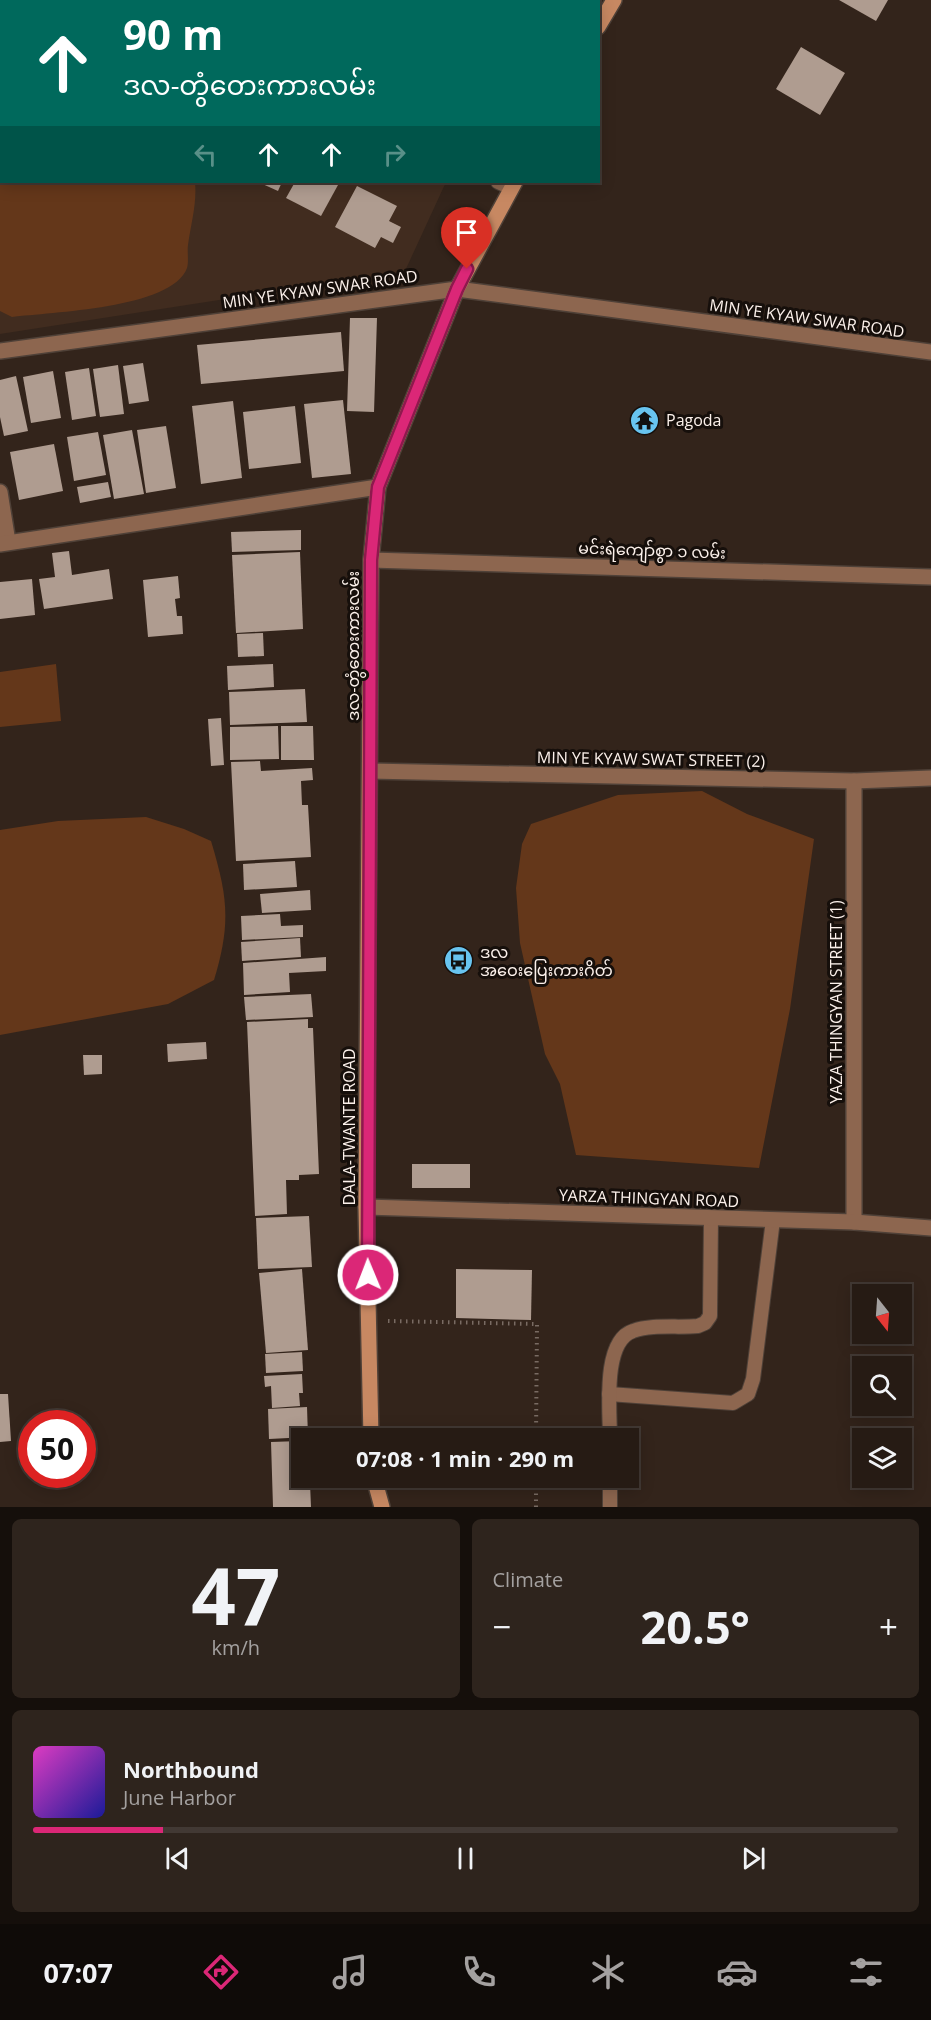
<!DOCTYPE html>
<html lang="en">
<head>
<meta charset="utf-8">
<style>
	body { margin:0; font-family:"Open Sans","Noto Sans Myanmar",sans-serif; background:#2e241d; color:#f1f3f6; height:100vh; display:flex; flex-direction:column; font-size:22px; white-space:nowrap }
	* { box-sizing:border-box; margin:0 }
	p { font-size:20px; color:#a4a1a0 }
	.icon { flex:none; width:33px; height:33px; fill:none; stroke:currentColor; stroke-width:2; stroke-linecap:round; stroke-linejoin:round }
	.map { position:relative; height:1507px; overflow:hidden }
	.sheet { display:flex; flex-direction:column; gap:12px; padding:12px; background:#150f0b; flex:1 }
	.sheet>* { flex:none }
	.hud { position:absolute; left:0px; top:0px; width:600px; height:183px; box-shadow:0 3px 15px #0003,0 0 0 2px #423934; background:#00695c; color:#fff; overflow:hidden }
	.needle { width:39px; rotate:163deg }
	.buttons { position:absolute; left:852px; top:1284px; display:grid; gap:12px }
	.buttons a { display:grid; place-items:center; width:60px; height:60px; border-radius:0px; background:#261b14; box-shadow:0 3px 15px #0003,0 0 0 2px #423934; font-size:30px }
	.speed { position:absolute; left:18px; top:1410px; display:flex; gap:12px; font-size:30px; font-weight:700; text-align:center }
	.speed>* { display:grid; place-content:center; width:78px; height:78px; border-radius:50%; background:#261b14; box-shadow:0 3px 15px #0003,0 0 0 2px #423934; line-height:1 }
	.speed .limit { border:9px solid #d22; background:#fff; color:#111 }
	.pin { position:absolute; display:grid; place-items:center; width:51px; height:51px; color:#fff; margin:-62px -26px; border-radius:50% 50% 50% 0; rotate:-45deg; box-shadow:0 0 6px #0007 }
	.pin .icon { rotate:45deg }
	.me { position:absolute; width:66px; margin:-33px; rotate:359deg; stroke-linejoin:round; filter:drop-shadow(0 0 4px #0008) }
	.turn { display:flex; align-items:center; gap:21px; height:126px; padding:0 24px; font-size:27px }
	.turn .icon { width:78px; height:78px; stroke-width:2.5 }
	.turn b { display:block; font-size:42px; line-height:51px }
	.lanes { display:flex; align-items:center; height:57px; padding:0 24px; background:#0003; justify-content:center; gap:30px; direction:ltr }
	.lanes .off { opacity:.35 }
	.big { font-size:45px; font-weight:700; line-height:1.1 }
	.sheet .tile { flex:1; display:flex; flex-direction:column; justify-content:center; gap:9px; min-width:0; padding:0 21px; border-radius:9px; background:#2e241d }
	.sheet .dial { align-items:center; gap:0 }
	.dial b { font-size:78px; line-height:1 }
	.song { display:flex; align-items:center; gap:18px }
	.cover { width:72px; height:72px; border-radius:9px; background:linear-gradient(135deg,hsl(310 70% 55%),hsl(240 70% 35%)) }
	.played { height:6px; border-radius:3px; background:linear-gradient(90deg,#db2777 15%,#423934 15%) }
	.keys { display:flex; justify-content:space-around; direction:ltr }
	.heat { display:flex; justify-content:space-between; align-items:center; font-size:33px; direction:ltr }
	.sheet .tiles { flex:1; display:grid; gap:12px; grid-template-columns:1fr 1fr }
	.tile:last-child { grid-column:span 2 }
	.trip { position:absolute; left:291px; top:1428px; width:348px; height:60px; border-radius:0px; background:#261b14; box-shadow:0 3px 15px #0003,0 0 0 2px #423934; font-weight:700; line-height:60px; text-align:center }
	.tab-bar { display:flex; height:96px; justify-content:space-around; align-items:center; background:#0f0b08; color:#a4a1a0 }
	.tab-bar .icon { width:42px; height:42px }
	.tab-bar .current { color:#db2777 }
	.tab-bar b { font-size:27px; color:#f1f3f6 }
	.map>svg:first-child { display:block }
	.built { fill:#412c1f }
	.water { fill:#64371a }
	.building { fill:#af9c90 }
	.lines { fill:none; stroke-linecap:round; stroke-linejoin:round }
	.service-casing { stroke:#4f4138; stroke-width:16 }
	.minor-casing { stroke:#4f4138; stroke-width:18 }
	.tertiary-casing { stroke:#4f4138; stroke-width:18 }
	.secondary-casing { stroke:#4f4138; stroke-width:18 }
	.path { stroke:#796b63; stroke-width:4; stroke-dasharray:1.5 4.5; stroke-linecap:butt }
	.service { stroke:#8d664f; stroke-width:14 }
	.minor { stroke:#8d664f; stroke-width:15 }
	.tertiary { stroke:#8d664f; stroke-width:15 }
	.secondary { stroke:#c78862; stroke-width:15 }
	.route-casing { stroke:#8e194d; stroke-width:15 }
	.route { stroke:#db2777; stroke-width:10 }
	.labels { text-anchor:middle; dominant-baseline:central; stroke-width:6; stroke-linejoin:round; paint-order:stroke }
	.street-label { font-size:16px; fill:#fcf1eb; stroke:#160f0b }
	.poi-label { font-size:16px; fill:#fcf1eb; stroke:#160f0b; text-anchor:start }
</style>
</head>
<body>
<div class="map">
<svg width="931" height="1507" viewBox="0 0 931 1507">
	<rect width="100%" height="100%" fill="#33241b"/>
	<!-- built -->
	<polygon class="built" points="0,0 528,0 2,2 2,182 446,182 405,271 0,334"/>
	<!-- water -->
	<g class="water">
		<path d="M0,50L2,182H195C197,204 191,223 188,245C187,252 189,261 187,268C172,309 50,312 12,317L0,311Z"/>
		<polygon points="56,664 61,721 0,727 0,672"/>
		<polygon points="702,791 747,814 814,839 790,1009 759,1168 576,1155 560,1084 545,1054 520,943 516,888 522,844 531,824 618,795"/>
		<path d="M146,817L184,829L211,841C228,897 231,924 214,980L168,1004L0,1035V830L58,821Z"/>
	</g>
	<!-- building -->
	<g class="building">
		<polygon points="839,0 888,0 876,21"/>
		<polygon points="801,47 845,73 820,115 776,89"/>
		<polygon points="258,182 282,182 278,191"/>
		<polygon points="295,182 332,182 338,185 321,216 286,198"/>
		<polygon points="357,186 397,206 389,221 401,227 393,243 381,237 375,248 335,227"/>
		<polygon points="350,318 377,318 374,412 347,411"/>
		<polygon points="341,332 344,371 201,384 197,345"/>
		<polygon points="143,363 149,401 129,404 123,366"/>
		<polygon points="118,365 124,414 100,417 93,369"/>
		<polygon points="89,368 96,416 72,420 65,372"/>
		<polygon points="53,371 61,418 31,423 23,377"/>
		<polygon points="16,376 28,431 4,436 0,417 0,380"/>
		<polygon points="343,400 351,474 312,478 304,404"/>
		<polygon points="233,401 242,478 201,484 192,406"/>
		<polygon points="295,406 301,463 249,469 243,412"/>
		<polygon points="166,426 176,488 146,493 137,430"/>
		<polygon points="132,430 144,494 114,499 103,435"/>
		<polygon points="98,432 106,475 74,481 67,437"/>
		<polygon points="54,444 63,491 19,500 10,452"/>
		<polygon points="108,482 111,497 80,503 77,487"/>
		<polygon points="301,530 301,550 232,552 231,532"/>
		<polygon points="69,551 72,575 109,569 113,599 44,609 39,579 55,577 52,553"/>
		<polygon points="300,552 303,629 236,633 232,555"/>
		<polygon points="178,576 180,598 175,599 177,616 182,616 183,634 148,637 143,580"/>
		<polygon points="32,579 35,615 0,619 0,582"/>
		<polygon points="263,633 264,656 238,657 237,634"/>
		<polygon points="273,664 274,687 228,690 227,666"/>
		<polygon points="305,689 307,722 230,725 229,692"/>
		<polygon points="221,718 224,765 211,766 208,719"/>
		<polygon points="278,726 279,759 230,760 230,727"/>
		<polygon points="281,726 313,726 314,760 281,760"/>
		<polygon points="260,761 261,771 312,768 313,780 301,781 302,805 308,805 311,857 236,861 231,762"/>
		<polygon points="295,861 297,887 244,890 243,864"/>
		<polygon points="310,890 311,910 262,913 260,894"/>
		<polygon points="280,914 281,926 303,925 303,937 242,940 241,916"/>
		<polygon points="300,938 301,957 242,961 241,942"/>
		<polygon points="326,957 326,971 289,973 290,992 244,995 243,963"/>
		<polygon points="311,994 313,1017 246,1020 244,997"/>
		<polygon points="308,1019 308,1028 313,1028 319,1174 299,1175 299,1180 286,1180 287,1214 255,1216 247,1022"/>
		<polygon points="206,1042 207,1059 168,1062 167,1044"/>
		<polygon points="83,1055 102,1055 102,1074 84,1075"/>
		<rect x="412" y="1164" width="58" height="24"/>
		<polygon points="309,1216 312,1267 258,1269 256,1218"/>
		<polygon points="302,1269 308,1350 266,1353 259,1273"/>
		<polygon points="456,1269 532,1270 531,1320 456,1318"/>
		<polygon points="302,1352 303,1371 266,1373 265,1354"/>
		<polygon points="302,1374 303,1393 299,1393 300,1406 272,1408 271,1386 265,1387 264,1376"/>
		<polygon points="0,1394 8,1394 11,1441 0,1442"/>
		<polygon points="307,1407 308,1437 269,1439 268,1409"/>
		<polygon points="300,1441 302,1483 310,1483 311,1507 273,1507 271,1442"/>
	</g>
	<g class="lines">
		<defs>
			<g id="service">
				<polyline points="257,0 257,2"/>
				<polyline points="498,182 511,188"/>
				<polyline points="609,1394 733,1403 748,1394 753,1379 773,1220"/>
				<path d="M610,1438C610,1411 602,1341 633,1331C653,1324 677,1328 698,1326L705,1323L710,1316L711,1218"/>
				<polyline points="610,1478 610,1507"/>
			</g>
			<g id="minor">
				<polyline points="0,351 457,289 931,352"/>
				<polyline points="0,492 8,542"/>
				<polyline points="0,544 378,487"/>
				<polyline points="371,560 931,577"/>
				<polyline points="370,771 854,781 931,778"/>
				<polyline points="854,1222 854,781"/>
			</g>
			<polyline id="tertiary" points="366,1207 854,1222 931,1228"/>
			<g id="secondary">
				<polyline points="598,27 614,0"/>
				<polyline points="371,1438 366,1207 371,560 378,487 457,289 515,182"/>
				<polyline points="374,1478 382,1507"/>
			</g>
		</defs>
		<!-- service casing -->
		<use href="#service" class="service-casing"/>
		<!-- minor casing -->
		<use href="#minor" class="minor-casing"/>
		<!-- tertiary casing -->
		<use href="#tertiary" class="tertiary-casing"/>
		<!-- secondary casing -->
		<use href="#secondary" class="secondary-casing"/>
		<!-- path -->
		<g class="path">
			<polyline points="388,1321 537,1324 536,1438"/>
			<polyline points="536,1507 536,1478"/>
		</g>
		<!-- service -->
		<use href="#service" class="service"/>
		<!-- minor -->
		<use href="#minor" class="minor"/>
		<!-- tertiary -->
		<use href="#tertiary" class="tertiary"/>
		<!-- secondary -->
		<use href="#secondary" class="secondary"/>
	</g>
	<g class="lines">
		<defs>
			<polyline id="route" points="368,1275 371,560 378,487 457,289 467,269"/>
		</defs>
		<!-- route casing -->
		<use href="#route" class="route-casing"/>
		<!-- route -->
		<use href="#route" class="route"/>
	</g>
	<!-- icons -->
	<defs>
		<symbol id="temple-disc" viewBox="-11 -11 22 22"><circle r="9.5" fill="#68c4f0" stroke="#160f0b"/><path d="M0-6L5-2H3V0L6.5 2.5H4V6H1.5V3h-3V6H-4V2.5H-6.5L-3 0V-2H-5Z" fill="#111"/></symbol>
		<symbol id="bus-disc" viewBox="-11 -11 22 22"><circle r="9.5" fill="#68c4f0" stroke="#160f0b"/><path d="M-5-6H5V4H4V6H2V4H-2V6H-4V4H-5ZM-3.5-4V0h7V-4ZM-3.5 1.2v1.5H-2V1.2ZM2 1.2v1.5H3.5V1.2Z" fill="#111"/></symbol>
	</defs>
	<g fill-rule="evenodd">
		<use href="#temple-disc" x="628" y="404" width="33" height="33"/>
		<use href="#bus-disc" x="442" y="944" width="33" height="33"/>
	</g>
	<g class="labels">
		<!-- street labels -->
		<g class="street-label">
			<text transform="translate(320 289) rotate(-8)">MIN YE KYAW SWAR ROAD</text>
			<text transform="translate(807 318) rotate(8)">MIN YE KYAW SWAR ROAD</text>
			<text transform="translate(652 550) rotate(2)">မင်းရဲကျော်စွာ ၁ လမ်း</text>
			<text transform="translate(353 646) rotate(-90)">ဒလ-တွံတေးကားလမ်း</text>
			<text transform="translate(651 759) rotate(1)">MIN YE KYAW SWAT STREET (2)</text>
			<text transform="translate(836 1002) rotate(-90)">YAZA THINGYAN STREET (1)</text>
			<text transform="translate(349 1127) rotate(-90)">DALA-TWANTE ROAD</text>
			<text transform="translate(649 1198) rotate(2)">YARZA THINGYAN ROAD</text>
		</g>
		<!-- poi labels -->
		<g class="poi-label">
			<text x="666" y="420">Pagoda</text>
			<text x="480" y="952">ဒလ<tspan x="480" dy="18">အဝေးပြေးကားဂိတ်</tspan></text>
		</g>
	</g>
</svg>
<div class="buttons">
<a><svg class="needle" viewBox="-14 -14 28 28"><path d="M0-13l5 13h-10z" fill="#e53935"/><path d="M0 13l5-13h-10z" fill="#a4a1a0"/></svg></a>
<a><svg class="icon" aria-label="search" viewBox="0 0 24 24"><circle cx="10" cy="10" r="6"/><path d="M15 15l6 6"/></svg></a>
<a><svg class="icon" aria-label="layers" viewBox="0 0 24 24"><path d="M12 4l9 5-9 5-9-5zM3 14l9 5 9-5"/></svg></a>
</div>
<div class="speed"><div class="limit">50</div></div>
<div class="pin" style="left:467px;top:269px;background:#d93025"><svg class="icon" aria-label="arrive" viewBox="0 0 24 24"><path d="M6 21V4h12l-3 4 3 4H6"/></svg></div>
<svg class="me" style="left:368px;top:1275px" viewBox="-20 -20 40 40"><circle r="17" fill="#db2777" stroke="#fff" stroke-width="3"/><path d="M0-11L8 9 0 5-8 9z" fill="#fff"/></svg>
<div class="trip">07:08 · 1 min · 290 m</div>
<div class="hud">
<div class="turn"><svg class="icon" aria-label="ahead" viewBox="0 0 24 24"><path d="M12 20V5M6 11l6-6 6 6"/></svg><div><b>90 m</b>ဒလ-တွံတေးကားလမ်း</div></div>
<div class="lanes"><svg class="icon off" aria-label="left" viewBox="0 0 24 24"><path d="M17 20v-9H6M10 6l-5 5 5 5"/></svg><svg class="icon" aria-label="ahead" viewBox="0 0 24 24"><path d="M12 20V5M6 11l6-6 6 6"/></svg><svg class="icon" aria-label="ahead" viewBox="0 0 24 24"><path d="M12 20V5M6 11l6-6 6 6"/></svg><svg class="icon off" aria-label="right" viewBox="0 0 24 24"><path d="M7 20v-9h11M14 6l5 5-5 5"/></svg></div>
</div>
</div>
<section class="sheet">
<div class="tiles">
<div class="tile dial"><b>47</b><p>km/h</p></div>
<div class="tile"><p>Climate</p>
<div class="heat"><a>−</a><b class="big">20.5°</b><a>+</a></div>
</div>
<div class="tile">
<div class="song"><i class="cover"></i><div><b>Northbound</b><p>June Harbor</p></div></div>
<div class="played"></div>
<div class="keys"><svg class="icon" aria-label="previous" viewBox="0 0 24 24"><path d="M18 5L8 12l10 7zM5 5v14"/></svg><svg class="icon" aria-label="pause" viewBox="0 0 24 24"><path d="M8 5v14M16 5v14"/></svg><svg class="icon" aria-label="next" viewBox="0 0 24 24"><path d="M6 5l10 7-10 7zM19 5v14"/></svg></div>
</div>
</div>
</section>
<nav class="tab-bar">
<b>07:07</b>
<svg class="icon current" aria-label="directions" viewBox="0 0 24 24"><path d="M12 3l9 9-9 9-9-9zM9 14v-3h6M13 9l2 2-2 2"/></svg>
<svg class="icon" aria-label="music" viewBox="0 0 24 24"><path d="M9 18V5l10-2v13"/><circle cx="6" cy="18" r="3"/><circle cx="16" cy="16" r="3"/></svg>
<svg class="icon" aria-label="phone" viewBox="0 0 24 24"><path d="M5 4h4l2 5-3 2q2 4 5 5l2-3 5 2v4C11 20 4 13 5 4z"/></svg>
<svg class="icon" aria-label="climate" viewBox="0 0 24 24"><path d="M12 3v18M4 7l16 10M4 17L20 7"/></svg>
<svg class="icon" aria-label="car" viewBox="0 0 24 24"><path d="M5 17H2v-5l4-1 3-4h7l3 4 3 1v5h-3M9 17h6M6 11h13"/><circle cx="7" cy="17" r="2"/><circle cx="17" cy="17" r="2"/></svg>
<svg class="icon" aria-label="filters" viewBox="0 0 24 24"><path d="M4 7h16M4 17h16"/><circle cx="9" cy="7" r="2"/><circle cx="15" cy="17" r="2"/></svg>
</nav>
</body>
</html>
